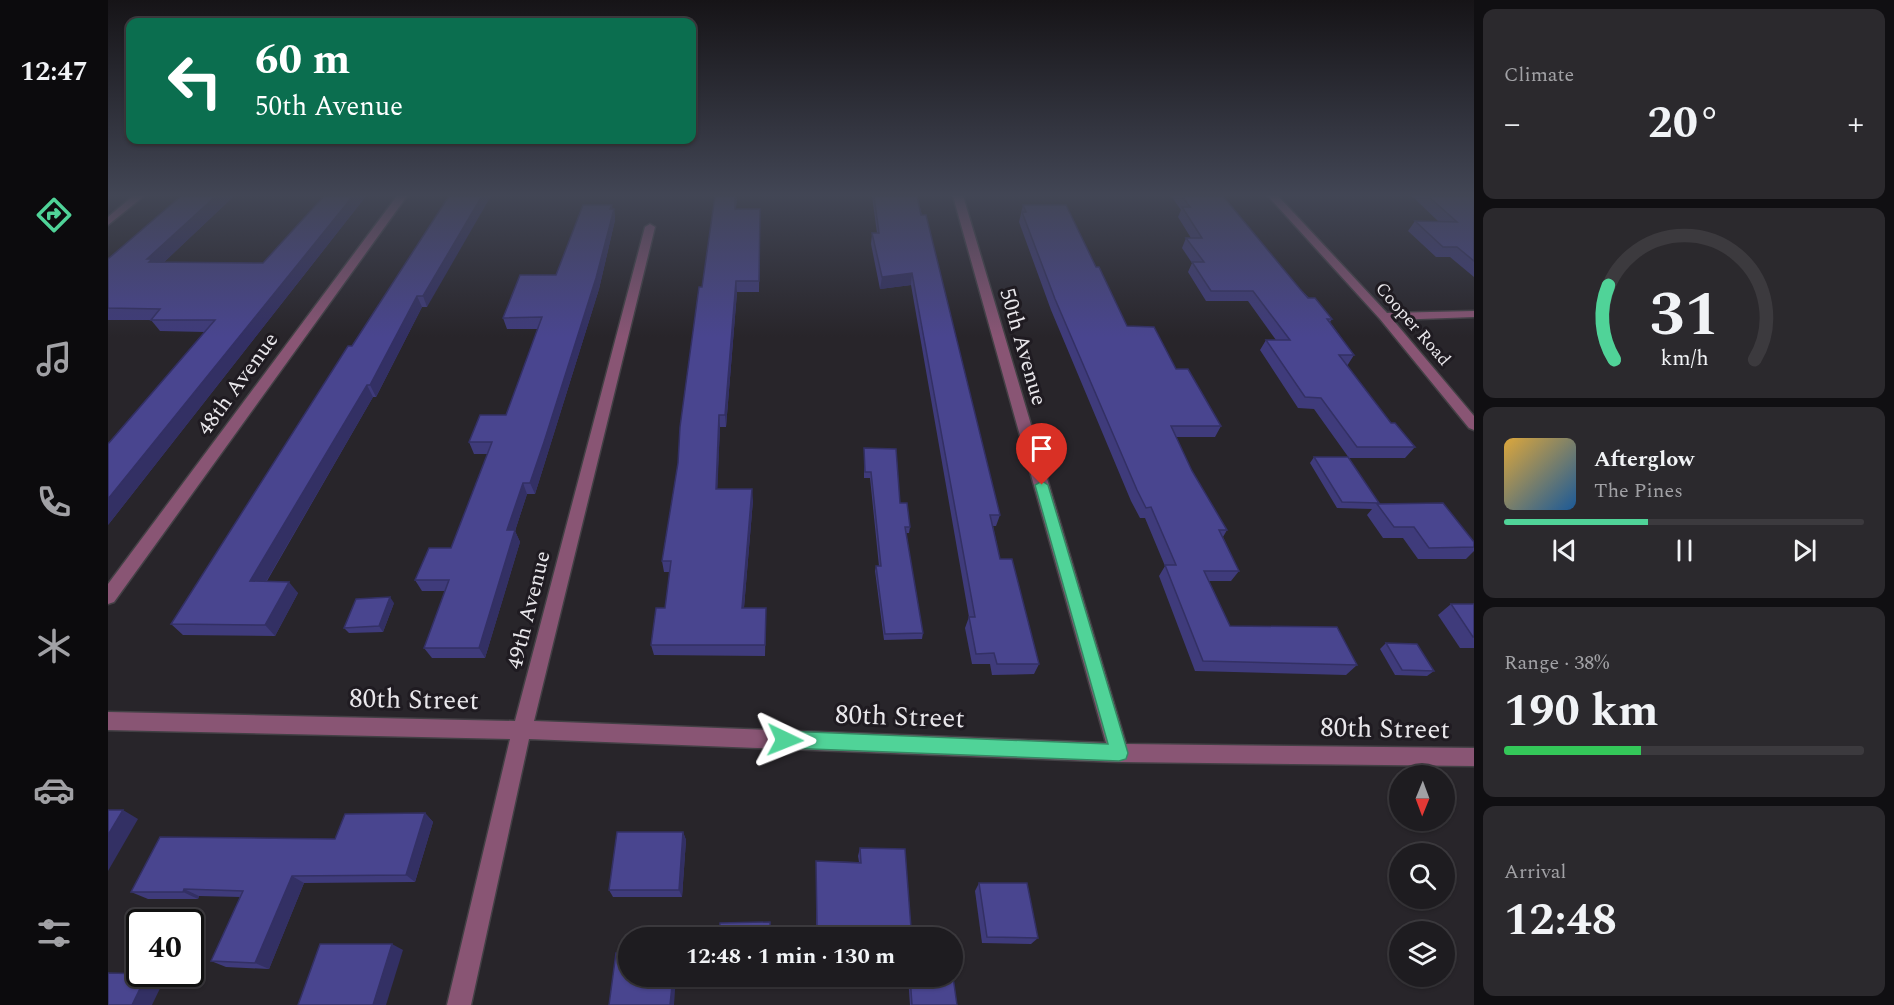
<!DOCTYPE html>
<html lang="en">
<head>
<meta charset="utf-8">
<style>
	body { margin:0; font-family:Spectral,serif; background:#2b292d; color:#f1f3f6; height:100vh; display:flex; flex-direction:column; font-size:22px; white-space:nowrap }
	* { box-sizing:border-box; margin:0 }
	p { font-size:20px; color:#a1a1a5 }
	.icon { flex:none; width:33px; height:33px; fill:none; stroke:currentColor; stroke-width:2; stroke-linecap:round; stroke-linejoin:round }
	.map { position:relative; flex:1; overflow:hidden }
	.sheet { display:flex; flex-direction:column; gap:9px; padding:9px; background:#100f12; width:420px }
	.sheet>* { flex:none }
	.top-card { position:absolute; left:18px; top:18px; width:570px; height:126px; border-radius:12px; box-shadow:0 2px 4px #0004,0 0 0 2px #3c3a3e; background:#0b6e4f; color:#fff; overflow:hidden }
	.needle { width:39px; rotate:181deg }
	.tools { position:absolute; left:1281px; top:765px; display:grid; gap:12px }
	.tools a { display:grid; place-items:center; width:66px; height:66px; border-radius:50%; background:#1e1c20; box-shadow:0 2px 4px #0004,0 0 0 2px #3c3a3e; font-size:30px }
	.speed { position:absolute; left:18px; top:909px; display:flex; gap:12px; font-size:30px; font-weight:700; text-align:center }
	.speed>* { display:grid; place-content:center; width:78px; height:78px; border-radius:50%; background:#1e1c20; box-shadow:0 2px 4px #0004,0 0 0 2px #3c3a3e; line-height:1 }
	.speed .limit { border:3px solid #111; border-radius:9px; background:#fff; color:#111 }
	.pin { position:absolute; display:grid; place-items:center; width:51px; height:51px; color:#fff; margin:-62px -26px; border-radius:50% 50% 50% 0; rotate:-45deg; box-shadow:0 0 6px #0007 }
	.pin .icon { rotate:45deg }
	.me { position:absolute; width:66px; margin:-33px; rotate:92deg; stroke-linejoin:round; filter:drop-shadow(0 0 4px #0008) }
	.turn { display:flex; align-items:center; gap:21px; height:126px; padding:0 30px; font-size:27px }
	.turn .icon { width:78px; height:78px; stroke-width:2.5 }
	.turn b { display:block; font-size:42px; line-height:51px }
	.big { font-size:45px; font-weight:700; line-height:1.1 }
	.sheet .card { flex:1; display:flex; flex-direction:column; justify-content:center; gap:9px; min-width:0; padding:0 21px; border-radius:12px; background:#2b292d }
	.sheet .dial { align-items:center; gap:0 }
	.dial svg { height:156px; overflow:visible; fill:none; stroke:#3c3a3e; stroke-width:7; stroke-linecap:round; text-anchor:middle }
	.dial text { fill:#f1f3f6; stroke:none }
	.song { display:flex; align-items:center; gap:18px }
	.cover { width:72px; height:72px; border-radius:9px; background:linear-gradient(135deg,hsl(40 70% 55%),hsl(210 70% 35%)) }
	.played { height:6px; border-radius:3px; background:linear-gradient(90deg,#50d398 40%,#3c3a3e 40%) }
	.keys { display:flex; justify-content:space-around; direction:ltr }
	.heat { display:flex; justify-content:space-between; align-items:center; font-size:33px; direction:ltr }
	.charge { height:9px; border-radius:4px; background:linear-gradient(90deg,#34c759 38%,#3c3a3e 0) }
	.trip { position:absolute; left:510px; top:927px; width:345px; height:60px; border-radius:30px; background:#1e1c20; box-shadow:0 2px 4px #0004,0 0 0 2px #3c3a3e; font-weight:700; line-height:60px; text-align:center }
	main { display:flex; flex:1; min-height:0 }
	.dock { display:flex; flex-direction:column; width:108px; justify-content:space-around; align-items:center; background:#0c0b0d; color:#a1a1a5 }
	.dock .icon { width:42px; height:42px }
	.dock .current { color:#50d398 }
	.dock b { font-size:27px; color:#f1f3f6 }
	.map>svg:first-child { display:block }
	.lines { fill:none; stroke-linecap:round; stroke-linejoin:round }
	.minor-casing { stroke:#434045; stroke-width:3 }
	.minor { fill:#895574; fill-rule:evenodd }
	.wall { fill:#3f3b7b }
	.shaded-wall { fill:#333064 }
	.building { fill:#49458f; stroke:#333064; stroke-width:1.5 }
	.route { fill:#50d398; stroke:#348963; stroke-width:1.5 }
	.labels { text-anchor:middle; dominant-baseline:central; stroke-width:6; stroke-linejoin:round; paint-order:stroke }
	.far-street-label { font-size:18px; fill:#e9e7eb; stroke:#1f1b21 }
	.street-label { font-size:22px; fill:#e9e7eb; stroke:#1f1b21 }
	.near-street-label { font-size:27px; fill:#e9e7eb; stroke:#1f1b21 }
</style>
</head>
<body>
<main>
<nav class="dock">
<b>12:47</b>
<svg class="icon current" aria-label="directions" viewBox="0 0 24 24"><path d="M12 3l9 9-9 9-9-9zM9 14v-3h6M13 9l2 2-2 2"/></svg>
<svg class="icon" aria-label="music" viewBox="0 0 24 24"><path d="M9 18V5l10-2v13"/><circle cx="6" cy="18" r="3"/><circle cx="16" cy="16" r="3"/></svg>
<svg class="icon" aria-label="phone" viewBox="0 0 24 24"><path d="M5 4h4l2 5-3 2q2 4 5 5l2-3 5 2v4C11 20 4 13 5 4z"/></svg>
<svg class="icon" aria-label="climate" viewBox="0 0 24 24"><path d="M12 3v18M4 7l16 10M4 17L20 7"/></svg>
<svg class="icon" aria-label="car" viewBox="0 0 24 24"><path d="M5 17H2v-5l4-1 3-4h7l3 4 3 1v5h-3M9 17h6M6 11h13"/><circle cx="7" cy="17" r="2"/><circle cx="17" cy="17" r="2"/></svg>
<svg class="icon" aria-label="filters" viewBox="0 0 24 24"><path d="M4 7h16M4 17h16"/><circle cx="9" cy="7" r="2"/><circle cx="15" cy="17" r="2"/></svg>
</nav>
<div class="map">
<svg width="1366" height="1005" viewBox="0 0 1366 1005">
	<rect width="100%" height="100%" fill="#28252a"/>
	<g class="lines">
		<defs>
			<g id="minor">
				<polygon points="25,196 36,196 0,225 0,217"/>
				<polygon points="289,196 299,196 6,602 0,604 0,584"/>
				<polygon points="845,196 855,196 1018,744 1366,748 1366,766 1011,762 421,739 363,1005 339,1005 402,739 0,730 0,712 407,721 537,227 542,224 547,227 426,721 998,743"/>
				<polygon points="1160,196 1170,196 1279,313 1366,311 1366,317 1285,320 1366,416 1366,430 1361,428 1272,319"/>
			</g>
		</defs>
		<!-- minor casing -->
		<use href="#minor" class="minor-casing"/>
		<!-- minor -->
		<use href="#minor" class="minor"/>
	</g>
	<!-- wall -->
	<g class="wall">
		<polygon points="73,196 126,196 56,262 155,263 216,196 258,196 0,525 97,332 52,331 43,320 0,320 0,259"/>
		<polygon points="341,196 319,307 314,307 268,397 265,397 159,581 190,593 167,636 75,635 63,624"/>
		<polygon points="629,196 628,209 652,220 651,292 629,292 618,427 612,427 609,489 645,500 636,608 658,608 657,656 546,655 543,645 557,608 562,572 556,572 554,561 570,463 594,287"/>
		<polygon points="764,196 809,196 892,515 888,526 885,526 892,559 931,664 926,674 884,675 882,664 864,664 857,628 861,617 803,285 772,289 763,244 764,233 769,233"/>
		<polygon points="1063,196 1115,196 1192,289 1224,319 1222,322 1246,355 1239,366 1283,423 1307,447 1297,458 1241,458 1206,409 1190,408 1152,350 1158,340 1168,340 1140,301 1098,301 1080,272 1084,263 1074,248 1078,238 1083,238 1070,217 1073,210"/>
		<polygon points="1304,196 1366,196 1366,277 1342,257 1328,257 1300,231 1307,221 1331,222"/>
		<polygon points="504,205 504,209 506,209 507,220 491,289 427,494 419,494 407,531 412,542 377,658 324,658 316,648 337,591 314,591 307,580 343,548 380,454 366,454 361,442 398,415 430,329 399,329 395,318 448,275"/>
		<polygon points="915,205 988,267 1019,326 1068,369 1113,426 1107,437 1068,437 1084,471 1119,530 1115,537 1131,571 1123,581 1101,581 1122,626 1249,665 1238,675 1087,671 1051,576 1057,566 1037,518 1032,518 1023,501 943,310 911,222"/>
		<polygon points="756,448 792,503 802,527 801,533 798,533 815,633 814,639 776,640 767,571 768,566 771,566 762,478 756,478"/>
		<polygon points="1206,457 1271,503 1366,542 1366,551 1358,559 1310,559 1295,538 1275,538 1259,515 1264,509 1229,508 1202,463"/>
		<polygon points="286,603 275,632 241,633 236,628"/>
		<polygon points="1343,604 1366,604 1366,648 1352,648 1330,615"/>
		<polygon points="1278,643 1326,671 1319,676 1287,675 1272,649"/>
		<polygon points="317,813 325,822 307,882 196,883 161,969 118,967 103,961 132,897 91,896 90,899 40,899 23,892 227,839"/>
		<polygon points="575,832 578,840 574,897 505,897 501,890"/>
		<polygon points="752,848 803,928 800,934 708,932 708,861 751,862 750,856"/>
		<polygon points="871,883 930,938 923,944 874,943 867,891"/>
		<polygon points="662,976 662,985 611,986 609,981"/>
		<polygon points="800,976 844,976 849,1005 802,1005"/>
	</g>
	<!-- shaded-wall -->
	<g class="shaded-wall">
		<polygon points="108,196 126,196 50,268 48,273 39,259"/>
		<polygon points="245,196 258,196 0,525 0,499"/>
		<polygon points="374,196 383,196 319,307 315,296"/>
		<polygon points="504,205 505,212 506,209 507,220 491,289 427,494 422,483"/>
		<polygon points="804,273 803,285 772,289 774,277"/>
		<polygon points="628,281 629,292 618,427 617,415"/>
		<polygon points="309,296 314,307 268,397 262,385"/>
		<polygon points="259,385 265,397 152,592 142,581"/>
		<polygon points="611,415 612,427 609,500 608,489"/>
		<polygon points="415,483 419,494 407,531 412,542 377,658 371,648 399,530"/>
		<polygon points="644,489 645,500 635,619 634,608"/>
		<polygon points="181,582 190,593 167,636 157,625"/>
		<polygon points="282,597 286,603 275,632 271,626"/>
		<polygon points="15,810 30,819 0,871 0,835"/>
		<polygon points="317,813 325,822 307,882 298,875"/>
		<polygon points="575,832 578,840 574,897 571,890"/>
		<polygon points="184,876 196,883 161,969 147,963"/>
		<polygon points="76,889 91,896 90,899 75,892"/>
		<polygon points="284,944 295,950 278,1005 265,1005"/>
		<polygon points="39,974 43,974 57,978 44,1005 24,1005"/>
		<polygon points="565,976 568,976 566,1005 562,1005"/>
	</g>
	<!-- building -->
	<g class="building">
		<polygon points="73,196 108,196 39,259 44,259 41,262 155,263 216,196 245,196 0,499 0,444 107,320 43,320 52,309 0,308 0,259"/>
		<polygon points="341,196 374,196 315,296 309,296 262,385 259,385 142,581 181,582 157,625 63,624 240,346 244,346"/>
		<polygon points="607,196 627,196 627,209 652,209 651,281 628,281 617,415 611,415 608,489 644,489 634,608 658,608 657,645 543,645 548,608 557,608 563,561 554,561 570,463 572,427 591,287 594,287"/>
		<polygon points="766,196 809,196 813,215 818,215 892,515 882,515 892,559 904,559 931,664 889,664 886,653 868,654 861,617 867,617 804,273 774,277 764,233 771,233"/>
		<polygon points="1074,196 1115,196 1192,289 1200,298 1207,298 1224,319 1219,319 1246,355 1231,355 1283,423 1287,423 1307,447 1249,447 1213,398 1197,397 1158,340 1182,340 1145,291 1103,291 1084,262 1096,262 1078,238 1094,238 1074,207 1082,207"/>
		<polygon points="1320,196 1366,196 1366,261 1349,247 1335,247 1307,221 1349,222"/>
		<polygon points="475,205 504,205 502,209 506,209 488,278 436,442 422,483 415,483 399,530 407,530 371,648 316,648 341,580 307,580 321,548 343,548 384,442 361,442 372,415 398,415 434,317 395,318 412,275 448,275"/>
		<polygon points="915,205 958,205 988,267 991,267 1019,326 1046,327 1068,369 1080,369 1113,426 1063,426 1084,471 1119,530 1111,530 1131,571 1096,571 1122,626 1229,627 1249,665 1095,661 1057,565 1068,565 1043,507 1038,508 1029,490 947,299 914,212 918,212"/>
		<polygon points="756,448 788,449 792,503 799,503 802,527 797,527 815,633 777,634 768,566 773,566 763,472 757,472"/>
		<polygon points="1206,457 1240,457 1271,503 1234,502"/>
		<polygon points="1335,503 1366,542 1366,547 1321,548 1306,527 1286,527 1269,504"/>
		<polygon points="282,597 271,626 236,628 248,599"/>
		<polygon points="1343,604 1366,604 1366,637 1365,637"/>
		<polygon points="1278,643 1309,644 1326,671 1294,670"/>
		<polygon points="0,810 15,810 0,835"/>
		<polygon points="317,813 298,875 184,876 147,963 103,961 135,891 76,889 75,892 23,892 52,837 227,839 237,814"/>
		<polygon points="509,832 575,832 571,890 501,890"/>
		<polygon points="752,848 797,849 803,928 709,926 708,861 753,863"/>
		<polygon points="871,883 919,883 930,938 879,937"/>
		<polygon points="662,922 662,938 611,938 612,923"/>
		<polygon points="212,944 284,944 265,1005 190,1005"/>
		<polygon points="520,952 520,976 565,976 562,1005 501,1005 508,953"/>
		<polygon points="844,970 849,1005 804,1005 802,976 844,976"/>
		<polygon points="0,973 39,974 24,1005 0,1005"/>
		<polygon points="609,976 662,976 662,980 609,981"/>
	</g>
	<!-- sky -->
	<linearGradient id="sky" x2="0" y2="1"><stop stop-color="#161417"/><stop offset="0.58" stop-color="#424655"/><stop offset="1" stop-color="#424655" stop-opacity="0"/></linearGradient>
	<rect width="1366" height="337" fill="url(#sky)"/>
	<!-- route -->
	<polygon class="route" points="934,481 940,485 1020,753 1018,759 1011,761 677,748 670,746 668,740 670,734 677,731 1000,744 927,485"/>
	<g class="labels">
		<!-- far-street labels -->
		<g class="far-street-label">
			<text transform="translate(1305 324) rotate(49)">Cooper Road</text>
		</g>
		<!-- street labels -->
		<g class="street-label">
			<text transform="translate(915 347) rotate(74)">50th Avenue</text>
			<text transform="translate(130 384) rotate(-54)">48th Avenue</text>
			<text transform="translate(421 610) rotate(-76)">49th Avenue</text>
		</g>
		<!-- near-street labels -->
		<g class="near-street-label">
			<text transform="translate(306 700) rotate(1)">80th Street</text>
			<text transform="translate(792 717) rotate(2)">80th Street</text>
			<text transform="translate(1277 729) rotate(1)">80th Street</text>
		</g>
	</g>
</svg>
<div class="tools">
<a><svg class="needle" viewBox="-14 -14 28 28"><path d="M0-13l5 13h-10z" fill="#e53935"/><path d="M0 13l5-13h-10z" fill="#a1a1a5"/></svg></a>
<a><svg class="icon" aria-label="search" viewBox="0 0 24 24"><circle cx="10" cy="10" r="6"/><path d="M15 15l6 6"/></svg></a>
<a><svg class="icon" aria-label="layers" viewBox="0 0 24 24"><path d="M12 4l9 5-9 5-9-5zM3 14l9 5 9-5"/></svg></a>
</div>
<div class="speed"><div class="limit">40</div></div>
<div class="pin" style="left:934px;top:485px;background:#d93025"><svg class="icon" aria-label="arrive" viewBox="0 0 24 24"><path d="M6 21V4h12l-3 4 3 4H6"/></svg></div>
<svg class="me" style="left:677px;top:740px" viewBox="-20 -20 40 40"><path d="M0-17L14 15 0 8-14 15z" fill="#50d398" stroke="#fff" stroke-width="4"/></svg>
<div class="trip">12:48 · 1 min · 130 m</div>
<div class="top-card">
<div class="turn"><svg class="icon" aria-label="left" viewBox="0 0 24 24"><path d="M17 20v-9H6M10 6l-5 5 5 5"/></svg><div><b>60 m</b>50th Avenue</div></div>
</div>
</div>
<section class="sheet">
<div class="card"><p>Climate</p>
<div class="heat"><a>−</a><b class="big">20°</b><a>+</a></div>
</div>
<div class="card dial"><svg viewBox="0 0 100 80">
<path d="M14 69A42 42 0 1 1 86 69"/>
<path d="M14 69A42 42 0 0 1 11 31" stroke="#50d398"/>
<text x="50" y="56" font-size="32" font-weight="700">31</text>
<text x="50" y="72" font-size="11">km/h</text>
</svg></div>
<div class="card">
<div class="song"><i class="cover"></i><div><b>Afterglow</b><p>The Pines</p></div></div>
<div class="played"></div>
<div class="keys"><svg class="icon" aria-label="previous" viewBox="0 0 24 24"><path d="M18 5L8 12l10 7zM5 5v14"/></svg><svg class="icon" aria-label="pause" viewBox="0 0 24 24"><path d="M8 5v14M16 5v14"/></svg><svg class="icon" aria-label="next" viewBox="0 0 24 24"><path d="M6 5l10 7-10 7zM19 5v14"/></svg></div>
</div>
<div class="card"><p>Range · 38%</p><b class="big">190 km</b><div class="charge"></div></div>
<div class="card"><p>Arrival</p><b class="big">12:48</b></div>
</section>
</main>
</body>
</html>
